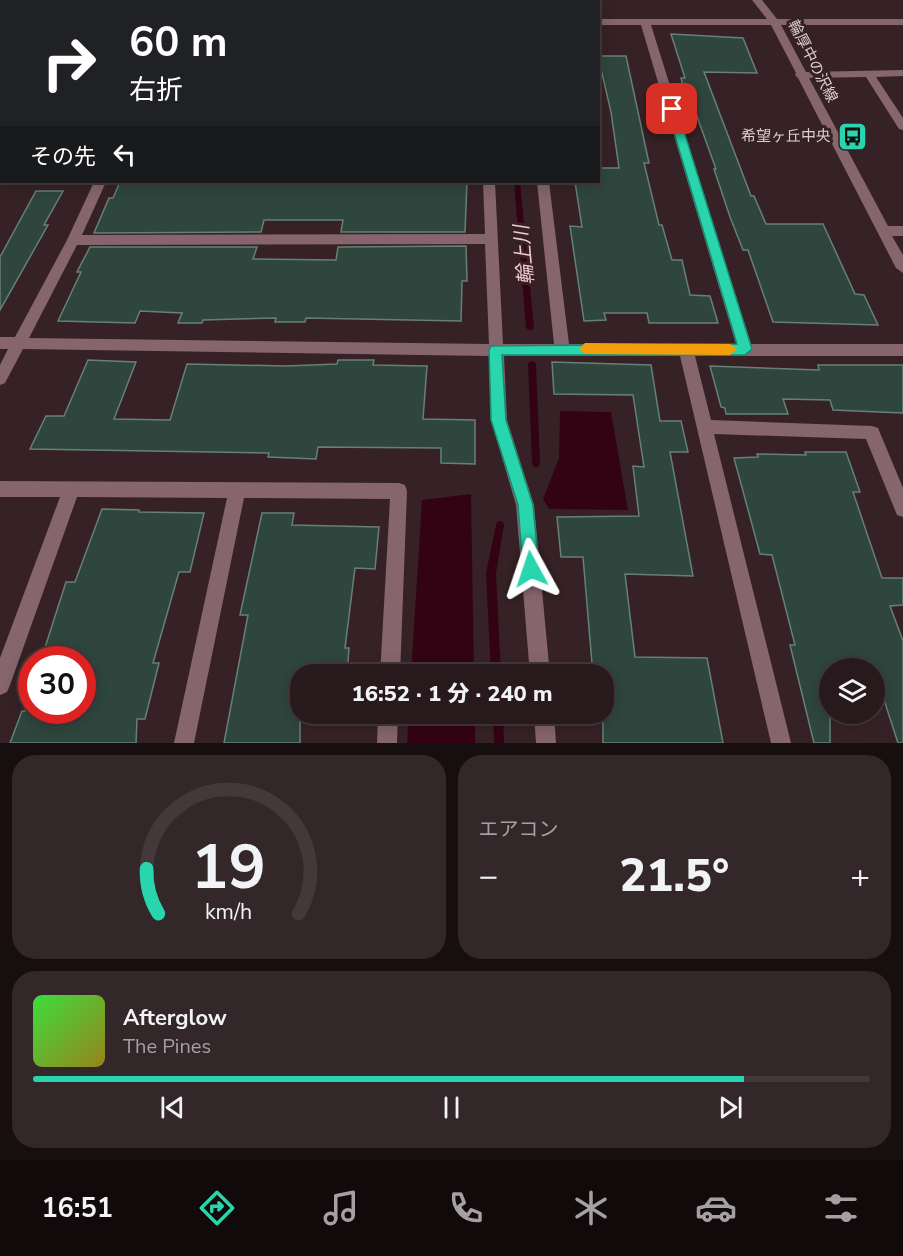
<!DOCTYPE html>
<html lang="ja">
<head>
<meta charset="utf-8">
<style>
	body { margin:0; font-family:"Nunito Sans","Noto Sans JP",sans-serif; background:#342729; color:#f1f3f6; height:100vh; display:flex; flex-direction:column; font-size:22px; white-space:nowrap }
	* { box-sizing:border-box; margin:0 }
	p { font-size:20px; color:#a5a1a3 }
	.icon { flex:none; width:33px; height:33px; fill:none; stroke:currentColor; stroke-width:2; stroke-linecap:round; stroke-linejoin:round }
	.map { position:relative; height:743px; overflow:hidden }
	.side { display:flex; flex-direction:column; gap:12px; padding:12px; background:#160e0f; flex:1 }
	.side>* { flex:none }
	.top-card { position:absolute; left:0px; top:0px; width:600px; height:183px; box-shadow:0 3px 15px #0003,0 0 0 2px #44383b; background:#202124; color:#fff; overflow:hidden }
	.buttons { position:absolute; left:819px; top:658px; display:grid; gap:12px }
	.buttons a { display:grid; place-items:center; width:66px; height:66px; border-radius:50%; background:#281a1c; box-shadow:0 3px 15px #0003,0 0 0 2px #44383b; font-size:30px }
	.speed { position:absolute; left:18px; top:646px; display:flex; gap:12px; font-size:30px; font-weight:700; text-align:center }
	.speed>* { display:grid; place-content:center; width:78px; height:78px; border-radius:50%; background:#281a1c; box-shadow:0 3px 15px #0003,0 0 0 2px #44383b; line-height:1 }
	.speed .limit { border:9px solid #d22; background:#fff; color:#111 }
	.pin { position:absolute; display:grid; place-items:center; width:51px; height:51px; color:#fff; margin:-26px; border-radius:12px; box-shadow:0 3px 9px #0006 }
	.me { position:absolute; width:66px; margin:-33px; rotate:355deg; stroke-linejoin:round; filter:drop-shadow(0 0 4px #0008) }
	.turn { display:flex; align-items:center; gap:21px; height:126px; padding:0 30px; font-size:27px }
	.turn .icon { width:78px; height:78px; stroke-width:2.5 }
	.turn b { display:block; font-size:42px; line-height:51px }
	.then { display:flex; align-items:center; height:57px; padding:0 30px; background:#0003; gap:12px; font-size:22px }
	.big { font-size:45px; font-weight:800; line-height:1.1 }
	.side .tile { flex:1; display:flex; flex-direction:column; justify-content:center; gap:9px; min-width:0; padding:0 21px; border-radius:24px; background:#342729 }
	.side .dial { align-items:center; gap:0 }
	.dial svg { height:156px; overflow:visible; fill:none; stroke:#44383b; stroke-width:7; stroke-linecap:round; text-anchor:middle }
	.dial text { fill:#f1f3f6; stroke:none }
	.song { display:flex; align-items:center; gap:18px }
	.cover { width:72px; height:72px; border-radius:9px; background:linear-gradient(135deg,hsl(120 70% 55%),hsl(50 70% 35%)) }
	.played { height:6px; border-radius:3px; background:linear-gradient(90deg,#28d5ad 85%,#44383b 85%) }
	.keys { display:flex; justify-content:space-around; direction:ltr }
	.heat { display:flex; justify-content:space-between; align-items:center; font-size:33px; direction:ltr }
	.side .tiles { flex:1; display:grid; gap:12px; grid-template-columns:1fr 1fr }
	.tile:last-child { grid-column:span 2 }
	.trip { position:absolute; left:290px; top:664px; width:324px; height:60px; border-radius:24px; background:#281a1c; box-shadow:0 3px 15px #0003,0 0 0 2px #44383b; font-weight:800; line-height:60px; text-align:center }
	.tabs { display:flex; height:96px; justify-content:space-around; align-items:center; background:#100a0b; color:#a5a1a3 }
	.tabs .icon { width:42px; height:42px }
	.tabs .selected { color:#28d5ad }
	.tabs b { font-size:27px; color:#f1f3f6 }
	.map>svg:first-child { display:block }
	.water { fill:#330314 }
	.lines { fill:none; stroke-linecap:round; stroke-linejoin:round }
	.stream { fill:#330314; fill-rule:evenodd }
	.building { fill:#2e463e; stroke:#678077; stroke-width:1.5 }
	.minor { fill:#86656d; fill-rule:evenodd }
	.route { fill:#28d5ad; stroke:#1a8a70; stroke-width:1.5 }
	.slow { fill:#f59e0b }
	.labels { text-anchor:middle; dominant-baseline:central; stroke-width:6; stroke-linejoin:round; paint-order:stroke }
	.far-street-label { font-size:15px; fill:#dcced1; stroke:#362226 }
	.far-poi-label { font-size:15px; fill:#dcced1; stroke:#362226; text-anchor:end }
	.water-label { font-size:20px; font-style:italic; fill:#f5cad3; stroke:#362226 }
</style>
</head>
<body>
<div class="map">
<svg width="903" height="743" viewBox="0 0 903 743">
	<rect width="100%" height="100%" fill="#362226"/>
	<!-- water -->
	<g class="water">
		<polygon points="560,411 611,412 628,510 549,509 543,499 559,458"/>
		<polygon points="471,494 474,675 411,675 422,500"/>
		<polygon points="409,714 475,714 475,743 407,743"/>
	</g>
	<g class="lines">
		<!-- stream -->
		<g class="stream">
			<rect x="501" y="0" width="4" height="2"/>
			<polygon points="514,182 520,182 534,328 530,331 526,328"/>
			<polygon points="532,361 535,362 536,364 540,463 539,466 536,467 533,466 532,463 528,364 529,362"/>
			<polygon points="500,521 503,522 504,525 496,573 501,675 491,675 486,573 496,525 497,522"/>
			<polygon points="493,714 503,714 504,743 494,743"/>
		</g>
	</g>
	<!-- building -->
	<g class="building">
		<polygon points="671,34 743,38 757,73 704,72 751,196 754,196 766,224 823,224 855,294 864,295 878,325 773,322 748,250 743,250 730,217 714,169 716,169 695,111 690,111 681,78 685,78"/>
		<polygon points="598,56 626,56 649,163 644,163 659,225 662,225 672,260 682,260 690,295 710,296 718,323 649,323 647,313 604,313 606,320 584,321 570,226 582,227 575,182 598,182 598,168 619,168 611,112"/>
		<polygon points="120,182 467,182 465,232 341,232 343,220 264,220 261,232 94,233 109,198 113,198"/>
		<polygon points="36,191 63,191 44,225 48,225 0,310 0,257"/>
		<polygon points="466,246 467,281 462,281 461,321 306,318 305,322 275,322 276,318 203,320 202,323 178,323 182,313 140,311 135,323 58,321 81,272 77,272 90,247 257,247 253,259 336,260 338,247"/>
		<polygon points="88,360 136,362 114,419 170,420 187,364 286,366 337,364 338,360 374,360 373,365 427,366 423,419 475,420 475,464 441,463 441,448 318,447 316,459 268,457 269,453 30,449 46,416 64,416"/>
		<polygon points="552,362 651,365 660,421 681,421 688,452 670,452 693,576 625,574 635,657 707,658 723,743 603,743 603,675 593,675 583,557 561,557 557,517 639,516 633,466 644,467 633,395 554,394"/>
		<polygon points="818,365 903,365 903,413 833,410 830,400 783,399 788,414 726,414 725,408 721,407 710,366 819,370"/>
		<polygon points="805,452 846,452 860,492 853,492 882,578 903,578 903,605 890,606 903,641 903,743 898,743 874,669 830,669 830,743 814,743 790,645 795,645 772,555 760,554 734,458 758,457 757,454 806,455"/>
		<polygon points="102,509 139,510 139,512 204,513 190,572 179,572 153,663 159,663 145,719 137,719 136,743 10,743 22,711 82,711 82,660 41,660 66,582 75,582"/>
		<polygon points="262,513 294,513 292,525 379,527 375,569 355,568 345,648 349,648 347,675 300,675 300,743 224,743 248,615 240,615"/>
	</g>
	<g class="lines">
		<!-- minor -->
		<g class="minor">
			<polygon points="279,0 289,0 279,2"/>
			<rect x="472" y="0" width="10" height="2"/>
			<path d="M752,0H762L777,19H903V25H781L806,72L903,70V76L876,77L903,118V130L899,129L866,77L809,78L888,226H903V236H892L903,255V273L896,268L798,78L795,75L796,73L771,25H651L751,344H903V356H695L711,420L872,426L878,428L903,488V517L897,515L866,439L714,434L791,743H771L680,356H504L507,420L534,505L550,675H530L516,505L491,420L489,356L23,349L5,383L0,385V365L8,349H0V337H15L67,240L94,182H106L82,235L485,234L483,182H495L503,344H554L537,182H549L569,344H736L641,25H598V19H767ZM485,244L489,344L29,338L77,245Z"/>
			<rect x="0" y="16" width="2" height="6"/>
			<rect x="0" y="80" width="2" height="6"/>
			<rect x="0" y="148" width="2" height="8"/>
			<polygon points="0,481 399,483 405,485 407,491 400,675 380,675 390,499 244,498 194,743 174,743 227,498 77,497 10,685 7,692 0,695 0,658 60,497 0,497"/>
			<polygon points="378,714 398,714 397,743 377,743"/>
			<polygon points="534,714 554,714 556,743 536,743"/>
		</g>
	</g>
	<!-- route -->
	<polygon class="route" points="672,106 677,109 752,349 745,355 502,355 506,420 533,505 539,569 537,575 531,577 525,575 523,569 518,505 491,420 489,350 491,346 737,344 667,109"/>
	<!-- slow -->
	<polygon class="slow" points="585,343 730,344 737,349 730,355 585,354 579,349"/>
	<!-- icons -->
	<defs>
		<symbol id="bus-square" viewBox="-11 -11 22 22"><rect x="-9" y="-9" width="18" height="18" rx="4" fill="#28d5ad" stroke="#362226"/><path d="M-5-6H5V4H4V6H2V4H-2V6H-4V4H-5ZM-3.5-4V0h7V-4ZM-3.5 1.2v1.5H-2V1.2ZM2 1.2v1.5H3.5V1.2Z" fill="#111"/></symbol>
	</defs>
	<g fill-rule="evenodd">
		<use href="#bus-square" x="836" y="120" width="33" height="33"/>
	</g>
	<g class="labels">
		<!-- far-street labels -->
		<g class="far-street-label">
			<text transform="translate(813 61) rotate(63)">輪厚中の沢線</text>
		</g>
		<!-- far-poi labels -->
		<g class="far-poi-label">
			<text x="831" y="136">希望ヶ丘中央</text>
		</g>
		<!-- water labels -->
		<g class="water-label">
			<text transform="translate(524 255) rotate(-95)">輪上川</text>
		</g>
	</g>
</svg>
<div class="buttons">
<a><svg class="icon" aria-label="layers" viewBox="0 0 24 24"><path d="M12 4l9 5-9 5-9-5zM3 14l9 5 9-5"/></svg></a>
</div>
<div class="speed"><div class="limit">30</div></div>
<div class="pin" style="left:672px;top:109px;background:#d93025"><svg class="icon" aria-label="arrive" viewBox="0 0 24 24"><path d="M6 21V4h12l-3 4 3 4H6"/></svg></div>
<svg class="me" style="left:531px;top:569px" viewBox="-20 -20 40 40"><path d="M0-17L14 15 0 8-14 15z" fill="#28d5ad" stroke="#fff" stroke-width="4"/></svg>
<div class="trip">16:52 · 1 分 · 240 m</div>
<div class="top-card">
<div class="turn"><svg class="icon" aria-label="right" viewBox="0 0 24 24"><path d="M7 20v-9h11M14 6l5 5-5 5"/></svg><div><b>60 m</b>右折</div></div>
<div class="then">その先<svg class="icon" aria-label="left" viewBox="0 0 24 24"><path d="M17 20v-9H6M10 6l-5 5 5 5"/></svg></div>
</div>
</div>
<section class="side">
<div class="tiles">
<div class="tile dial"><svg viewBox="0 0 100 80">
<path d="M14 69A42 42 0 1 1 86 69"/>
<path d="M14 69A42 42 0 0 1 8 46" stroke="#28d5ad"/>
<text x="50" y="56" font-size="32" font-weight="700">19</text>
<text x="50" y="72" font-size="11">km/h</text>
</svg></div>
<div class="tile"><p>エアコン</p>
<div class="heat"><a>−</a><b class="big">21.5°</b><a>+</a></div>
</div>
<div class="tile">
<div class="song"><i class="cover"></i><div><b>Afterglow</b><p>The Pines</p></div></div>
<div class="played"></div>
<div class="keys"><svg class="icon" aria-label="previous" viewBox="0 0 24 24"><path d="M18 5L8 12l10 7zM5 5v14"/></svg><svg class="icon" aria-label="pause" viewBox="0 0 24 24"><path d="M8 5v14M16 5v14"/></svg><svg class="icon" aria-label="next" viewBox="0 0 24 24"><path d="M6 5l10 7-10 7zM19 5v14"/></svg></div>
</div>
</div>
</section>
<nav class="tabs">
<b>16:51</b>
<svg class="icon selected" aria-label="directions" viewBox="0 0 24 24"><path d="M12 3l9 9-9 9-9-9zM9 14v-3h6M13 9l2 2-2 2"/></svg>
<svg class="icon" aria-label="music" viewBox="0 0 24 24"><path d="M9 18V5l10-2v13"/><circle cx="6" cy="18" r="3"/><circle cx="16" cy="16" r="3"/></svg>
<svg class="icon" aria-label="phone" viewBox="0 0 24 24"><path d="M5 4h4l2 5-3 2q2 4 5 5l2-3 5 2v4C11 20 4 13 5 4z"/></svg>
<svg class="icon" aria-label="climate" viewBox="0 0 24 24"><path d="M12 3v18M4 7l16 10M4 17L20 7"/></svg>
<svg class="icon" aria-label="car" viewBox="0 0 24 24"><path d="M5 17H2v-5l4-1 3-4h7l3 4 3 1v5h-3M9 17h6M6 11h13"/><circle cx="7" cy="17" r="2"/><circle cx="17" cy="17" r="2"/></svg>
<svg class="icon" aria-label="filters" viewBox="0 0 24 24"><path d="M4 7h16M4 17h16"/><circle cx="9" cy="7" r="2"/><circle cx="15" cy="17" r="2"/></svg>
</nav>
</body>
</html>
